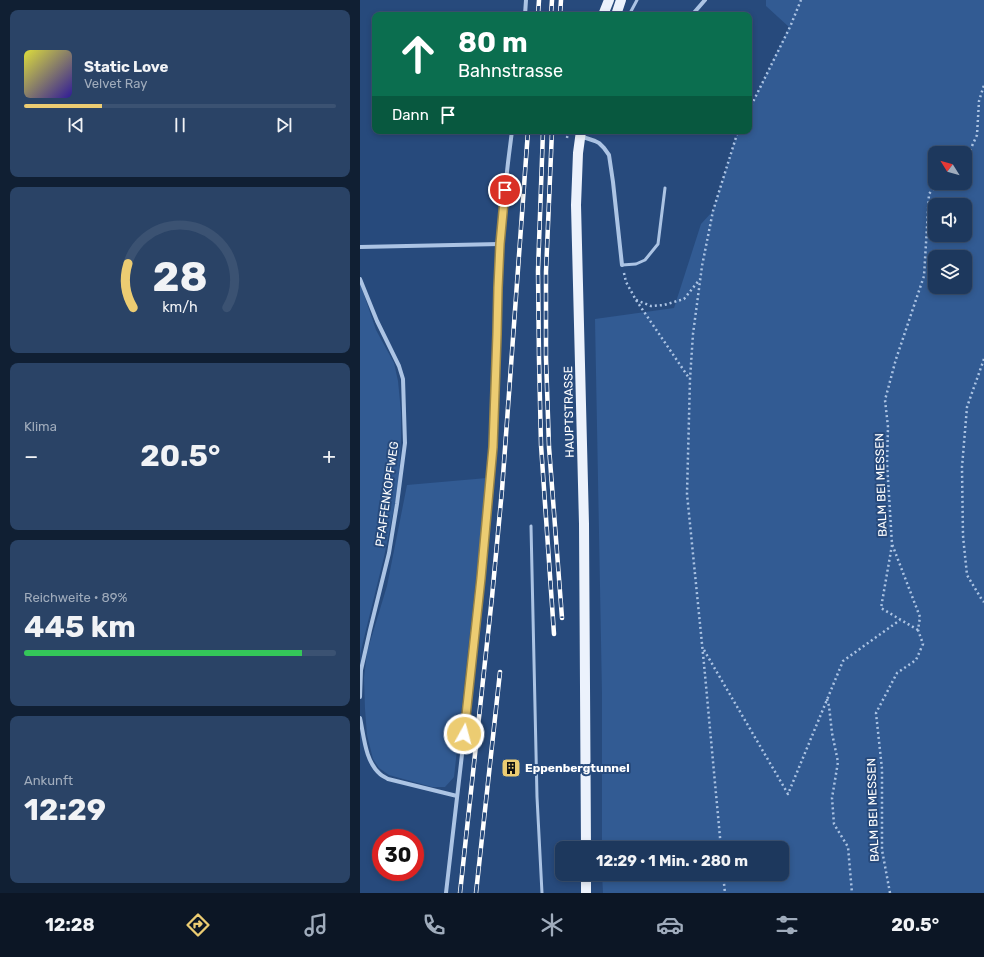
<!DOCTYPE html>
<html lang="de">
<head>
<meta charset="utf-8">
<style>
	body { margin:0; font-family:Rubik,sans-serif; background:#2a4366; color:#f1f3f6; height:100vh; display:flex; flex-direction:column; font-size:15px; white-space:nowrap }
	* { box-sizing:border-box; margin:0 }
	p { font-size:13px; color:#a0acbc }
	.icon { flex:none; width:22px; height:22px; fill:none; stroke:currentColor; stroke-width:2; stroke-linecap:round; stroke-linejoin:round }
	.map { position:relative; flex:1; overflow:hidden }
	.side { display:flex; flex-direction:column; gap:10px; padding:10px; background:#101f33; width:360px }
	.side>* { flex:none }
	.guide { position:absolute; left:12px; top:12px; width:380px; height:122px; border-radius:8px; box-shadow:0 2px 6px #0003,0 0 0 1px #3b5272; background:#0b6e4f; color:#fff; overflow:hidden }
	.needle { width:26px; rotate:307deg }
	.fabs { position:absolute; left:568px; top:146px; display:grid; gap:8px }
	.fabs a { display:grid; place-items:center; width:44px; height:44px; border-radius:8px; background:#1d385d; box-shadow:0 2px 6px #0003,0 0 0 1px #3b5272; font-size:20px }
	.speed { position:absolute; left:12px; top:829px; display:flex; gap:8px; font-size:20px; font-weight:700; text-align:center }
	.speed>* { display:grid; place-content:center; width:52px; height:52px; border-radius:50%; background:#1d385d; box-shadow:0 2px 6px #0003,0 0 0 1px #3b5272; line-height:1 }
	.speed .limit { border:6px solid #d22; background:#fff; color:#111 }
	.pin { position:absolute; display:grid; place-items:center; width:34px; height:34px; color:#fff; margin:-17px; border:2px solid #fff; border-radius:50%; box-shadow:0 1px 4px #0007 }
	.me { position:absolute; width:44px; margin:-22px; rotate:7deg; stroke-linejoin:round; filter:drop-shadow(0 0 3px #0008) }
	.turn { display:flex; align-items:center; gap:14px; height:84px; padding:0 20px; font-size:18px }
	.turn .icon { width:52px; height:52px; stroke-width:2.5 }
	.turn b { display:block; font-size:28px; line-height:34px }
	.then { display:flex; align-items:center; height:38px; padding:0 20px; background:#0003; gap:8px; font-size:15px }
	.big { font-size:30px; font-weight:700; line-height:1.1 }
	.side .card { flex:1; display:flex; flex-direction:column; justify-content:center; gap:6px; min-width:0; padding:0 14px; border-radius:8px; background:#2a4366 }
	.side .dial { align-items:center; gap:0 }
	.dial svg { height:104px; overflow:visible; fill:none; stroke:#3b5272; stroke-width:7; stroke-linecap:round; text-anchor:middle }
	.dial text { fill:#f1f3f6; stroke:none }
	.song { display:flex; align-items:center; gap:12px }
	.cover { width:48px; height:48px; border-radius:6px; background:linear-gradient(135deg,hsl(60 70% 55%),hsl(250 70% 35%)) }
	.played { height:4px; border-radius:2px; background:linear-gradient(90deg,#eccc72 25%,#3b5272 25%) }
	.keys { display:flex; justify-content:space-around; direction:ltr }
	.heat { display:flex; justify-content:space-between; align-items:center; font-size:22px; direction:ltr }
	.charge { height:6px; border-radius:3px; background:linear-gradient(90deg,#34c759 89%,#3b5272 0) }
	.trip { position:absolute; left:195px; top:841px; width:234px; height:40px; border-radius:8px; background:#1d385d; box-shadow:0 2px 6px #0003,0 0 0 1px #3b5272; font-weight:700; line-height:40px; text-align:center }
	.menu { display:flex; height:64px; justify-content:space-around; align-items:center; background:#0c1625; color:#a0acbc }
	.menu .icon { width:28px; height:28px }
	.menu .on { color:#eccc72 }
	.menu b { font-size:18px; color:#f1f3f6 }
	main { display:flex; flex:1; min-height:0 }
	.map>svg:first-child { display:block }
	.green { fill:#325b93; fill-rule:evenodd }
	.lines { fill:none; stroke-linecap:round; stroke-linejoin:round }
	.path { stroke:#acc4e4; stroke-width:2.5; stroke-dasharray:2 3; stroke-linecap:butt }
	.lane { stroke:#acc4e4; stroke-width:3 }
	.street { stroke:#acc4e4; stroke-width:4 }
	.primary { stroke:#ecf2fc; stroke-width:10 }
	.rail-casing { stroke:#fff; stroke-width:4.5 }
	.rail { stroke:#274a7c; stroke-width:3; stroke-dasharray:9; stroke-linecap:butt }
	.route-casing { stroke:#99854a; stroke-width:10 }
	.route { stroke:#eccc72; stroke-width:7 }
	.labels { text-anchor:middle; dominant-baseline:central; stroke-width:4; stroke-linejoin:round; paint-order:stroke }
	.street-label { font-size:12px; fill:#fff; stroke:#274a7c }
	.poi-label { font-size:12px; font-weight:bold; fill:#fff; stroke:#274a7c; text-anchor:start }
</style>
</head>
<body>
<main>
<section class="side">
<div class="card">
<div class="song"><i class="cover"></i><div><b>Static Love</b><p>Velvet Ray</p></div></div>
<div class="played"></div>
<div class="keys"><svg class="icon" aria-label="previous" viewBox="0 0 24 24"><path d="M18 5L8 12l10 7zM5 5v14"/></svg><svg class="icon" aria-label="pause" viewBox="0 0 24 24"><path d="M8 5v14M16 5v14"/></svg><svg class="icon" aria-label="next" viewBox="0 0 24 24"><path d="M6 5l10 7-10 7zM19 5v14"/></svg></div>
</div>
<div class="card dial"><svg viewBox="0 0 100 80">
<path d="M14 69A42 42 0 1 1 86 69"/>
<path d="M14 69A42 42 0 0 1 10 35" stroke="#eccc72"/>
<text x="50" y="56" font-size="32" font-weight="700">28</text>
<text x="50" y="72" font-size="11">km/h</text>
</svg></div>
<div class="card"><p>Klima</p>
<div class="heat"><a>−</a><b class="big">20.5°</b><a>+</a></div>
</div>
<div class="card"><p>Reichweite · 89%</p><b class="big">445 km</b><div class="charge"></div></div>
<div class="card"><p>Ankunft</p><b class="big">12:29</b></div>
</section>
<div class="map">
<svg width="624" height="893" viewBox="0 0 624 893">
	<rect width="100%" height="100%" fill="#274a7c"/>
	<!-- green -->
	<g class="green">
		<path d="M406,0H624V893H243L242,874H422V848H242V694L235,319L314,308L341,224L353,211L378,131H389V110L429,27L406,6ZM575,153H605V183H575ZM575,205H605V235H575ZM575,257H605V287H575Z"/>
		<polygon points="0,283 16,330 34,363 38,381 41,412 41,439 39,478 36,499 24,557 2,646 0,655"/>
		<polygon points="127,478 94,777 85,787 72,787 29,775 19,768 13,759 7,735 5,709 4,678 7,652 27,586 47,485"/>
	</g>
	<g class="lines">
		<!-- path -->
		<g class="path">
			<polyline points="389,110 430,27 441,0"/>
			<polyline points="207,138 208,131"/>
			<polyline points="605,159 607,157 617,135 619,101 624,85"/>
			<polyline points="264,273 266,282 276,300 329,378"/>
			<polyline points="276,300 291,306 304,305 324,299 340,279"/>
			<polyline points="624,359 607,407 602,467 603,536 607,575 622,600 624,602"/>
			<polyline points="532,545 521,608 558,630"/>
			<polyline points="344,650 428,794 483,661 540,620"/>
			<polyline points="467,699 469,706 472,733 478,762 472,798 474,824 488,847 492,893"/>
			<polyline points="361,848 344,664 327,494 330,379 333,334 342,266 353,211 378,131"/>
			<polyline points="363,874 365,893"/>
			<polyline points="530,893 522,850 522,769 516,713 537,673 556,660 563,644 558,630 560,617 532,544 527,463 528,427 525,400 536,359 564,276 569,194 578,183"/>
		</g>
		<!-- lane -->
		<g class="lane">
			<polyline points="269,15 277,0"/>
			<polyline points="262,265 276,264 285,260 298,244 305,188"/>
			<polyline points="171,526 177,797 182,893"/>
		</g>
		<!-- street -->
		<g class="street">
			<polyline points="165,15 166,0"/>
			<polyline points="332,15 345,0"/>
			<polyline points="220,136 235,141 239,143 244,148 249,155 253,182 262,265"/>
			<polyline points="0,247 140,244"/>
			<polyline points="0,279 17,321 39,366 43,379 45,443 37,504 29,553 10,630 1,670 0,697"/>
			<path d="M0,718C4,736 5,761 20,774C22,776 25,777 28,779L97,796"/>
			<path d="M86,893C103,745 121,598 133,449C137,396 136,342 138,288C140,236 145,183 152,131"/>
		</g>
		<!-- primary -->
		<g class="primary">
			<polyline points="243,15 249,0"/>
			<polyline points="256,15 261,0"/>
			<polyline points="221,131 218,153 216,205 224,524 226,848"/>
			<polyline points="226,874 226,893"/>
		</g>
		<defs>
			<g id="rail">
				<polyline points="178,15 179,0"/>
				<polyline points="191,15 192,0"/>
				<polyline points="200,15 201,0"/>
				<polyline points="183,131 178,271 179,359 181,445 194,634"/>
				<polyline points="192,131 186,272 186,358 189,447 202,618"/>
				<polyline points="100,893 132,597 142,490 168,131"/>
				<polyline points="116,893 140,672"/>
			</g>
		</defs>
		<!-- rail casing -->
		<use href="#rail" class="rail-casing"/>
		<!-- rail -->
		<use href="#rail" class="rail"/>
	</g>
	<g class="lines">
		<defs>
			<polyline id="route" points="104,734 121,578 133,447 137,334 138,288 140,244 145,190"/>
		</defs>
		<!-- route casing -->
		<use href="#route" class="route-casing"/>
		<!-- route -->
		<use href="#route" class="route"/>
	</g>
	<!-- icons -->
	<defs>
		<symbol id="building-square" viewBox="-11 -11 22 22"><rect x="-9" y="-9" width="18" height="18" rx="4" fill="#eccc72" stroke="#274a7c"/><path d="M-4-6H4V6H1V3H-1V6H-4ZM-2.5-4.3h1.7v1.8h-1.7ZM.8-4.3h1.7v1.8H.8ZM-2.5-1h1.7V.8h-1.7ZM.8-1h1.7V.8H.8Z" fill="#111"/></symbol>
	</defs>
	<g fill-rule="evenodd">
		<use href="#building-square" x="140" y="757" width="22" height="22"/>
	</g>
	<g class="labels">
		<!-- street labels -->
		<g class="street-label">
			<text transform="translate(209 412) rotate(-91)">HAUPTSTRASSE</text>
			<text transform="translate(521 485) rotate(-92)">BALM BEI MESSEN</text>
			<text transform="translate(27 494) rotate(-82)">PFAFFENKOPFWEG</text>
			<text transform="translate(513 810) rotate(-92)">BALM BEI MESSEN</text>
		</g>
		<!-- poi labels -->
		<g class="poi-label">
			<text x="165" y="768">Eppenbergtunnel</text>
		</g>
	</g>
</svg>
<div class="fabs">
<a><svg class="needle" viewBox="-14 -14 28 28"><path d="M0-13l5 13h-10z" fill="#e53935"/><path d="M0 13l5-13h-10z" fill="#a0acbc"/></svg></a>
<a><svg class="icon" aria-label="sound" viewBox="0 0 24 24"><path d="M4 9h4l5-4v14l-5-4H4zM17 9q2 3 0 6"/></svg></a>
<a><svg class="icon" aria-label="layers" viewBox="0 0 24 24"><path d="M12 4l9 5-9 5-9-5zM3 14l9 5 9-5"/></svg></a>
</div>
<div class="speed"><div class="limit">30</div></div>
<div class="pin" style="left:145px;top:190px;background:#d93025"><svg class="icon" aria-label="arrive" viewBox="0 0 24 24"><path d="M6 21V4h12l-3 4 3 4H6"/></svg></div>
<svg class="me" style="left:104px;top:734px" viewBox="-20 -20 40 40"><circle r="17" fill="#eccc72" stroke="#fff" stroke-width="3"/><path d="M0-11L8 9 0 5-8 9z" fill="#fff"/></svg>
<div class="trip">12:29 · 1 Min. · 280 m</div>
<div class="guide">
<div class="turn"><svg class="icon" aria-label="ahead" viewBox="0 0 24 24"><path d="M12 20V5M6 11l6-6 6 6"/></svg><div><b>80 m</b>Bahnstrasse</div></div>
<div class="then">Dann<svg class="icon" aria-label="arrive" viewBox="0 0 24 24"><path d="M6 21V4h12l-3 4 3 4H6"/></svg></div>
</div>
</div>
</main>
<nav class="menu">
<b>12:28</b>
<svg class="icon on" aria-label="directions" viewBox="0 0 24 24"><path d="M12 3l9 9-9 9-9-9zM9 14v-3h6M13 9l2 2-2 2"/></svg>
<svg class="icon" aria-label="music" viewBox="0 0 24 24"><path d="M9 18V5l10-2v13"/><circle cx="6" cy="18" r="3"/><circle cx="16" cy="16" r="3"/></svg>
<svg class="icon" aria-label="phone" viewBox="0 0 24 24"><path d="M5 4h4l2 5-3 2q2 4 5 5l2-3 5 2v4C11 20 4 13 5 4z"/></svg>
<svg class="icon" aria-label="climate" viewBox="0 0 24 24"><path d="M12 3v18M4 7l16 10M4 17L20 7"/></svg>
<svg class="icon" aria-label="car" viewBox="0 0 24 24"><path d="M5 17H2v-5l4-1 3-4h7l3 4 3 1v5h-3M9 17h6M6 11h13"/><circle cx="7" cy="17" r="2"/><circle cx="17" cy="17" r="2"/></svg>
<svg class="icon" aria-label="filters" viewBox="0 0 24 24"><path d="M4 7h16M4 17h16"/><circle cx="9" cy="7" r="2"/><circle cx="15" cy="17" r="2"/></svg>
<b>20.5°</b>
</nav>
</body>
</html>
